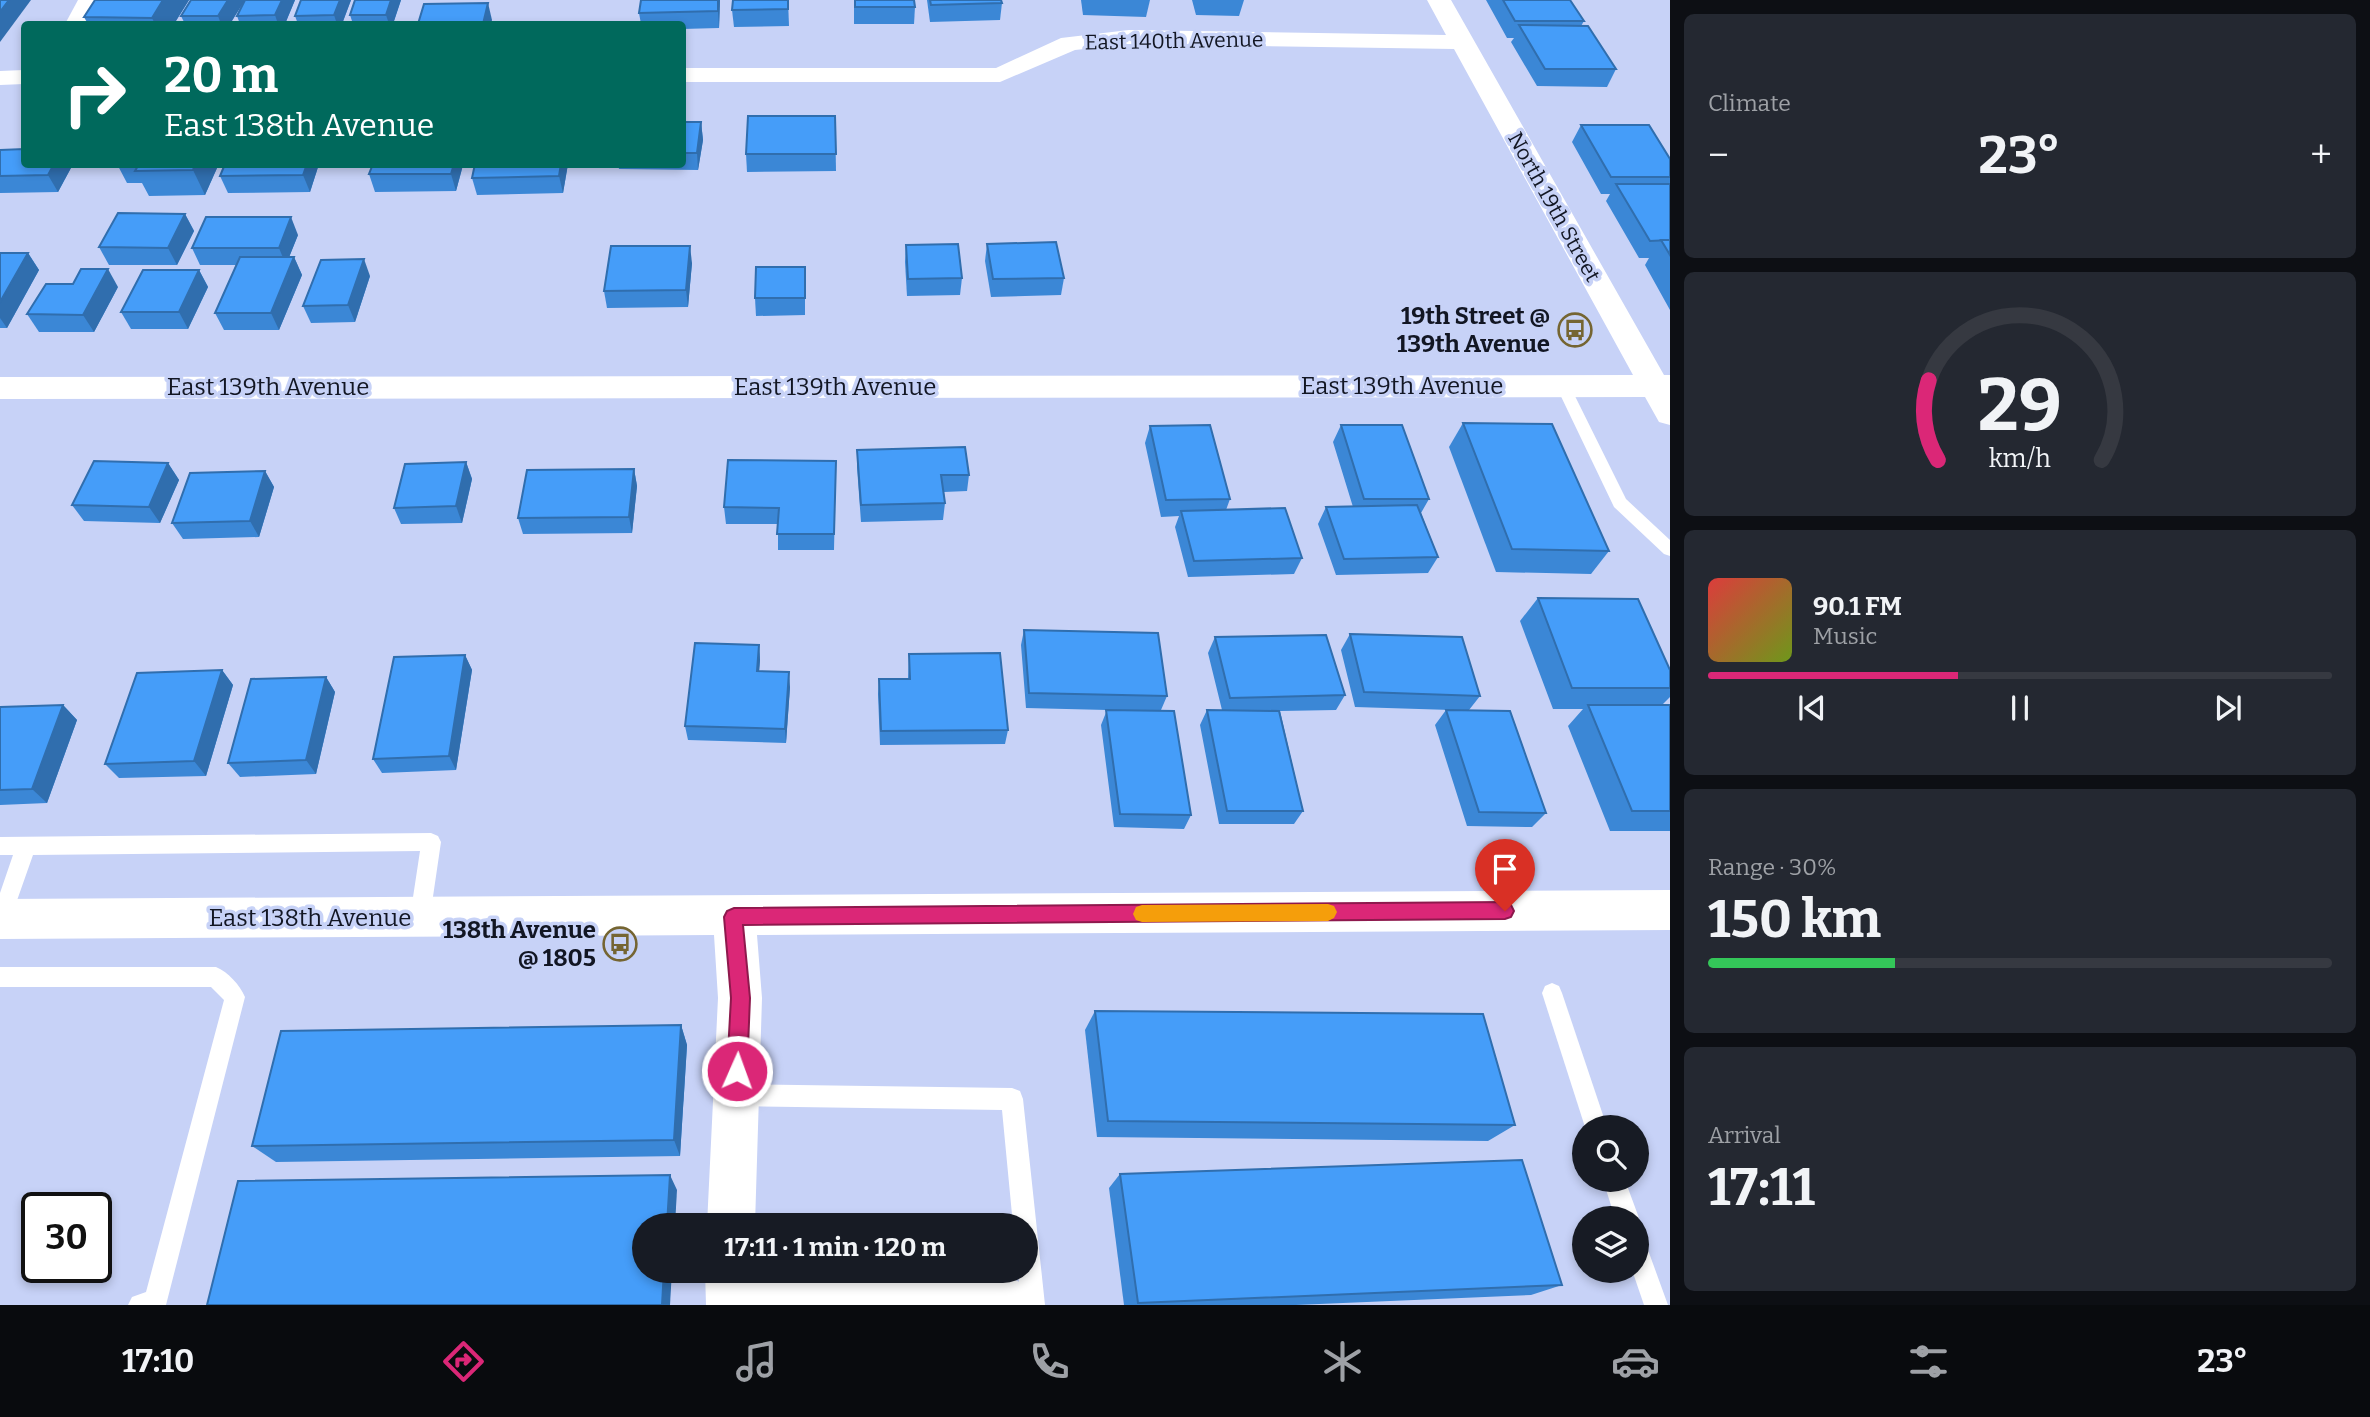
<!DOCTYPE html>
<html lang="en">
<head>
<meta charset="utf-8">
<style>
	body { margin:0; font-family:Bitter,serif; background:#242831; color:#f1f3f6; height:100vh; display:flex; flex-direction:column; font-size:26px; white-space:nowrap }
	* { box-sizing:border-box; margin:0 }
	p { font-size:23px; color:#9ea1a6 }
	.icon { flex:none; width:38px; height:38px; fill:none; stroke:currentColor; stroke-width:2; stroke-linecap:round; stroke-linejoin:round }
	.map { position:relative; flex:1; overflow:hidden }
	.panel { display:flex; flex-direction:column; gap:14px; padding:14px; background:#0d0f14; width:700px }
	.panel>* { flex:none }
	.hud { position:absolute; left:21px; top:21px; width:665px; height:147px; border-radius:7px; box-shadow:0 4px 10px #0003; background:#00695c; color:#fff; overflow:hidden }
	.controls { position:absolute; left:1572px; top:1115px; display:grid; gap:14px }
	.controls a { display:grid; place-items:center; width:77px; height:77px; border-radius:50%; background:#171b24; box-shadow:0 4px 10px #0003; font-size:35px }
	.speed { position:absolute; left:21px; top:1192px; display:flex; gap:14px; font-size:35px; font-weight:700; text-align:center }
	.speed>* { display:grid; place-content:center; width:91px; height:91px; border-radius:50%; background:#171b24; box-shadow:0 4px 10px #0003; line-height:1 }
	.speed .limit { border:4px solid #111; border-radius:10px; background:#fff; color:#111 }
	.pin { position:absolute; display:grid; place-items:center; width:60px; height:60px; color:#fff; margin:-72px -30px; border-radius:50% 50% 50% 0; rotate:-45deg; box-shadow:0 0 7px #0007 }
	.pin .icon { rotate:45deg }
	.me { position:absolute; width:77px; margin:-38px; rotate:2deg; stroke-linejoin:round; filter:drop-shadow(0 0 5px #0008) }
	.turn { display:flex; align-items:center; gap:24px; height:147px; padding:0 28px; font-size:32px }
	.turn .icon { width:91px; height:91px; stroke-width:2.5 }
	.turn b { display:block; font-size:49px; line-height:60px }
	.big { font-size:52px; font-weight:700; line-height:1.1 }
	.panel .card { flex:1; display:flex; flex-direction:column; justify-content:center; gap:10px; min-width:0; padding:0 24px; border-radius:10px; background:#242831 }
	.panel .dial { align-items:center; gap:0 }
	.dial svg { height:182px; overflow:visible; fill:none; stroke:#363941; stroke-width:7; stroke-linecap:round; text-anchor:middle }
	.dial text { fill:#f1f3f6; stroke:none }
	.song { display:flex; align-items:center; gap:21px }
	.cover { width:84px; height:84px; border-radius:10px; background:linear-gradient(135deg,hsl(0 70% 55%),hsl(80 70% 35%)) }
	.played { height:7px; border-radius:4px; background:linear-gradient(90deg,#db2777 40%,#363941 40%) }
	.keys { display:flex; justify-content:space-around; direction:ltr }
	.heat { display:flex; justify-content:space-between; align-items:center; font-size:38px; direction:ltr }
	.charge { height:10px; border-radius:5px; background:linear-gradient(90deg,#34c759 30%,#363941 0) }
	.trip { position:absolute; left:632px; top:1213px; width:406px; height:70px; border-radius:35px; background:#171b24; box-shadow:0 4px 10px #0003; font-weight:700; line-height:70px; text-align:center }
	.dock { display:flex; height:112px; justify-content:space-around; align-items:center; background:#090b0e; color:#9ea1a6 }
	.dock .icon { width:49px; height:49px }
	.dock .current { color:#db2777 }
	.dock b { font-size:32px; color:#f1f3f6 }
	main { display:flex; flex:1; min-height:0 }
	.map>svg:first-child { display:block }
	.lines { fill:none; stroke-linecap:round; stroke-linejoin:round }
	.lane { fill:#fff; fill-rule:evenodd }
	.street { fill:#fff; fill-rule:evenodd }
	.wall { fill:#3b87d6 }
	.shaded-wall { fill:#306eae }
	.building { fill:#459df9; stroke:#306eae; stroke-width:2 }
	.route { fill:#db2777; stroke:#8e194d; stroke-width:2 }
	.slow { fill:#f59e0b }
	.labels { text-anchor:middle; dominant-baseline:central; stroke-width:7; stroke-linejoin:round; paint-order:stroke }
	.far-street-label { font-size:21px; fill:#121623; stroke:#c7d2f7 }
	.poi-label { font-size:24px; font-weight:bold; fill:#121623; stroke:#c7d2f7; text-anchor:end }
	.street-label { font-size:24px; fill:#121623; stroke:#c7d2f7 }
</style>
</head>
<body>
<main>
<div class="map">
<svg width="1670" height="1305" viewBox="0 0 1670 1305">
	<rect width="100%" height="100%" fill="#c7d2f7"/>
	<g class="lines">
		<!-- lane -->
		<g class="lane">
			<polygon points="1563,381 1570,386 1626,499 1670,540 1670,556 1664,554 1614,507 1556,386"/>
			<polygon points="431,833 438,836 441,842 430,917 427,924 420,926 413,924 410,917 420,851 33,855 8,926 0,928 0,893 13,855 0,855 0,837"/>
			<path d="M0,967H216C228,972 240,985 245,997L166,1305H128L132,1297L146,1292L224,1000L211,987H0Z"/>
			<polygon points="1552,983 1559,986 1562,993 1607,1127 1585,1127 1542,993 1545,986"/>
			<polygon points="736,1084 1012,1088 1020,1091 1023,1099 1045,1305 1021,1305 1018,1270 1026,1270 1026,1225 1013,1225 1002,1110 736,1106 728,1103 725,1095 728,1087"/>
			<polygon points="1603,1180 1625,1180 1639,1218 1636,1224 1636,1218 1615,1218"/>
			<polygon points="1636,1235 1644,1239 1668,1305 1644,1305 1632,1270 1636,1270"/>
		</g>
		<!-- street -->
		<g class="street">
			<polygon points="78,0 102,0 87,24 65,24"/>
			<polygon points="1427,0 1451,0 1664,375 1670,375 1670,425 1659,422 1645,397 0,399 0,377 1633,375 1454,49 1129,44 1075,50 1000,82 682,82 682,68 996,68 1061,38 1129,30 1446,35"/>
			<polygon points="24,70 24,84 0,85 0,71"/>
			<polygon points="1670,890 1670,930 757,935 762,998 755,1225 707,1225 718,998 714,935 0,939 0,899"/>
			<polygon points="705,1270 755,1270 755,1275 1015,1280 1033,1287 1040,1305 706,1305"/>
		</g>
	</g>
	<!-- wall -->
	<g class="wall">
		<polygon points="95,0 189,0 174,24 88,24 84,17"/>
		<polygon points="191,0 295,0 285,24 240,24 237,16 242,4 230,24 185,24 181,16"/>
		<polygon points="301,0 351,0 342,24 298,24 295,16"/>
		<polygon points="401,0 393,24 353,24 350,15"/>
		<polygon points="641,0 720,0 719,28 682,29 682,24 641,24 639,13"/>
		<polygon points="788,0 789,26 734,27 732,10"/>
		<polygon points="854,0 915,7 914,24 854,24"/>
		<polygon points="927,0 1001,0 1002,3 1000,20 930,22"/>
		<polygon points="1081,0 1150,0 1146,17 1083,15"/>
		<polygon points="1192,0 1244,0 1239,16 1196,15"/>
		<polygon points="1486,0 1570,0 1584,21 1581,26 1616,69 1607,87 1537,86 1511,42 1514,38 1507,38"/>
		<polygon points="835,116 836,171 747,172 746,154"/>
		<polygon points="682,122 701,122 703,140 698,170 619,169 618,164 682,164"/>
		<polygon points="1581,125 1670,159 1670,310 1645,265 1649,258 1639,258 1606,201 1610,194 1601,194 1572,142"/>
		<polygon points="0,150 72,166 58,192 0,193"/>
		<polygon points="117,164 215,164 217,168 205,195 149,196 142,183 127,183"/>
		<polygon points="319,164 310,192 228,193 220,176"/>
		<polygon points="568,164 563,193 477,195 472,178"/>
		<polygon points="463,165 456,191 375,192 369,174"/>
		<polygon points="185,214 194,231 177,265 109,265 99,247"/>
		<polygon points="298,235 289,257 294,257 302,275 279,330 224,330 215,313 236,265 200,265 192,248"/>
		<polygon points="987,244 1064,278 1061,295 991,297 985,261"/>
		<polygon points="906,245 962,278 960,295 907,296 905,262"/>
		<polygon points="0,253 28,253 39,270 7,328 0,328"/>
		<polygon points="692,263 688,307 607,308 604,291"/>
		<polygon points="805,267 805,315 756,316 755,298"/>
		<polygon points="199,270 208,287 188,329 131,329 121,312"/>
		<polygon points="370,276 355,322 311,323 303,306"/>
		<polygon points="118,287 94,332 39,332 27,314"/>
		<polygon points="1463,423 1609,551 1591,574 1496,572 1449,447"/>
		<polygon points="1341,425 1429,499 1421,513 1438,557 1428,573 1336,575 1318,524 1326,507 1353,507 1333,442"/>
		<polygon points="1150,426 1230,499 1226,510 1302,558 1294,574 1188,577 1175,527 1179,516 1161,517 1145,443"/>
		<polygon points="857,450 969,475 967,491 944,492 945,503 943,520 861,522 857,467"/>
		<polygon points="836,461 834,550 778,550 778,524 726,524 724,507"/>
		<polygon points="466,462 472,479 462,523 401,524 394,508"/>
		<polygon points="168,463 179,480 160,523 84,521 72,505"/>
		<polygon points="634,469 637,486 632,533 523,534 518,518"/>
		<polygon points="265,471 274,487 259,537 183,539 172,523"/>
		<polygon points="1538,598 1670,670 1670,697 1662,705 1670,705 1670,831 1610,831 1568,726 1583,709 1553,709 1520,621"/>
		<polygon points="1024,630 1167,696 1161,710 1191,815 1184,829 1114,827 1101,725 1107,710 1026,708 1021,645"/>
		<polygon points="1350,634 1480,696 1469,710 1546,813 1532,827 1467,826 1435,725 1446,710 1451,710 1355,707 1341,650"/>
		<polygon points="1215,637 1345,695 1336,710 1280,711 1303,811 1294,824 1219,824 1200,725 1207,710 1222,710 1208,653"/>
		<polygon points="759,645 760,660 759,671 790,687 786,743 688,740 685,726"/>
		<polygon points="909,654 1008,730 1005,744 880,745 878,694 879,679 908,679"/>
		<polygon points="465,655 472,670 456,770 382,773 373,759"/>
		<polygon points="222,670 233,685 206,776 119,778 105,764"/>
		<polygon points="326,677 335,692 316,774 240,777 228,763"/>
		<polygon points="63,705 77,720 47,803 0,805 0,707"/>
		<polygon points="1095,1011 1515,1125 1488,1141 1097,1137 1085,1030"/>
		<polygon points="681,1025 687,1045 680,1156 276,1162 252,1146"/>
		<polygon points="1120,1174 1562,1285 1531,1295 1296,1305 1124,1305 1109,1188"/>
	</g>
	<!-- shaded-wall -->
	<g class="shaded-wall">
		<polygon points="9,0 31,0 0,42 0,12"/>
		<polygon points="163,0 189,0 174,24 155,24 152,18"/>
		<polygon points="228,0 245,0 230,24 221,24 218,16"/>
		<polygon points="282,0 295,0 285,24 278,24 275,15"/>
		<polygon points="340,0 351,0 342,24 337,24 334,15"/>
		<polygon points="391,0 401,0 393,24 389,24 386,15"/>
		<polygon points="718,0 720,0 719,28 718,11"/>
		<polygon points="488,3 492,20 491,24 483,24"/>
		<polygon points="701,122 703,140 698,170 697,153"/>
		<polygon points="54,164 72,164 72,166 58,192 48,175"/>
		<polygon points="195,164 215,164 217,168 205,195 193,170"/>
		<polygon points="307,164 319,164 310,192 303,175"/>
		<polygon points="454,164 463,165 456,191 451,174"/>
		<polygon points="561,164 568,164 563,193 559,176"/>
		<polygon points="185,214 194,231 177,265 168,248"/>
		<polygon points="291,217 298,235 286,265 279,248"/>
		<polygon points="690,246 692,263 688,307 686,290"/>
		<polygon points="28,253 39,270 7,328 0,318 0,302"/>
		<polygon points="294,257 302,275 279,330 271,313"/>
		<polygon points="364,259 370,276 355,322 348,305"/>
		<polygon points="108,269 118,287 94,332 83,315"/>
		<polygon points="199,270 208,287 188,329 179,312"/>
		<polygon points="466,462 472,479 462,523 456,506"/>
		<polygon points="168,463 179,480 160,523 149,507"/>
		<polygon points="634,469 637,486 632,533 629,517"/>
		<polygon points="265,471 274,487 259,537 250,521"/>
		<polygon points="759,645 760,660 758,686 757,671"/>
		<polygon points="465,655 472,670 456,770 449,756"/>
		<polygon points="222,670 233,685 206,776 194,761"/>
		<polygon points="789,672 790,687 786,743 785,729"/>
		<polygon points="326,677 335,692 316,774 306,760"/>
		<polygon points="63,705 77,720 47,803 32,789"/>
		<polygon points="681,1025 687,1045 680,1156 674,1140"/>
		<polygon points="670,1175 677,1190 675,1225 667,1225"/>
		<polygon points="664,1270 672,1270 670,1305 662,1305"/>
	</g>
	<!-- building -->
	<g class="building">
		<polygon points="0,0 9,0 0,12"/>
		<polygon points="95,0 163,0 152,18 84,17"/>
		<polygon points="191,0 228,0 218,16 181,16"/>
		<polygon points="245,0 282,0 275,15 237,16"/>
		<polygon points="301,0 340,0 334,15 295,16"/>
		<polygon points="355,0 391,0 386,15 350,15"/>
		<polygon points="641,0 718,0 718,11 639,13"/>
		<polygon points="733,0 788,0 788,9 732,10"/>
		<polygon points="855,0 914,0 915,7 855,7"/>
		<polygon points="930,0 1001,0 1002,3 931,5"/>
		<polygon points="1503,0 1570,0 1584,21 1515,21"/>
		<polygon points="488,3 483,24 418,24 424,4"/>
		<polygon points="1519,25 1588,26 1616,69 1545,69"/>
		<polygon points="748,116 835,116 836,154 746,154"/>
		<polygon points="682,122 701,122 697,153 682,153"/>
		<polygon points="1581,125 1649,125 1670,159 1670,177 1611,177"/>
		<polygon points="24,149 24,164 54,164 48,175 0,176 0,150"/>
		<polygon points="139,164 195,164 193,170 135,171"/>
		<polygon points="225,164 307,164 303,175 220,176"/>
		<polygon points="373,164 454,164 451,174 369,174"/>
		<polygon points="475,164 561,164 559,176 472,178"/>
		<polygon points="1616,184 1670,184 1670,240 1650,241"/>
		<polygon points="118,213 185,214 168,248 99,247"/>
		<polygon points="206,217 291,217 279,248 192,248"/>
		<polygon points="1661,240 1670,240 1670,255"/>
		<polygon points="1056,242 1064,278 993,279 987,244"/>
		<polygon points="958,244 962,278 908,279 906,245"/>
		<polygon points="611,246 690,246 686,290 604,291"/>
		<polygon points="0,253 28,253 0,302"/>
		<polygon points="240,257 294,257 271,313 215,313"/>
		<polygon points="364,259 348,305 303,306 321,260"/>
		<polygon points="756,267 805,267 805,298 755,298"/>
		<polygon points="81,269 108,269 83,315 27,314 46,284 73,284"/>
		<polygon points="143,270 199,270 179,312 121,312"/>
		<polygon points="1463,423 1552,424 1609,551 1512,549"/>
		<polygon points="1210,425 1230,499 1166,500 1150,426"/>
		<polygon points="1341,425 1402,425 1429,499 1364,499"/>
		<polygon points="965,447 969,475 941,475 945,503 861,505 857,450"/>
		<polygon points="728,460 836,461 834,534 777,534 779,508 724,507"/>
		<polygon points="94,461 168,463 149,507 72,505"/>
		<polygon points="466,462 456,506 394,508 405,464"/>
		<polygon points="634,469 629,517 518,518 527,470"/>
		<polygon points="265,471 250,521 172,523 190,473"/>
		<polygon points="1417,505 1438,557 1344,559 1326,507"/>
		<polygon points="1285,508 1302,558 1194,561 1181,511"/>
		<polygon points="1538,598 1638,599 1670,670 1670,688 1572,688"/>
		<polygon points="1024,630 1158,633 1167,696 1029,693"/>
		<polygon points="1350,634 1462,637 1480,696 1364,692"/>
		<polygon points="1326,635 1345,695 1230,698 1215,637"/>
		<polygon points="695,643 759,645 757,671 789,672 785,729 685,726"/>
		<polygon points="1000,653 1008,730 881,731 879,679 910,679 909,654"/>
		<polygon points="465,655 449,756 373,759 394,657"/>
		<polygon points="222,670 194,761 105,764 137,673"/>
		<polygon points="326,677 306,760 228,763 251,679"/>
		<polygon points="63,705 32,789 0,790 0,707"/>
		<polygon points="1588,705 1670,705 1670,811 1632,811"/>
		<polygon points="1106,710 1174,711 1191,815 1120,814"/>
		<polygon points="1207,710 1279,711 1303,811 1227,811"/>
		<polygon points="1446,710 1510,711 1546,813 1479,812"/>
		<polygon points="1095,1011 1483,1014 1515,1125 1108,1121"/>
		<polygon points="681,1025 674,1140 252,1146 281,1031"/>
		<polygon points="1522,1160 1562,1285 1138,1303 1120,1174"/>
		<polygon points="670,1175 667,1225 644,1225 644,1270 664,1270 662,1305 207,1305 238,1181"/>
	</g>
	<!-- route -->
	<polygon class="route" points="1505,902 1511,905 1514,911 1511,917 1505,919 743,925 750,998 747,1071 744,1078 737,1081 730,1078 727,1071 731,998 724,917 727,911 734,908"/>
	<!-- slow -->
	<polygon class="slow" points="1328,904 1334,906 1337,912 1334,918 1328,921 1142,922 1136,920 1133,914 1136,907 1142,905"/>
	<!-- icons -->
	<defs>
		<symbol id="bus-ring" viewBox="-11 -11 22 22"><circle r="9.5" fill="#c7d2f7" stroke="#756532" stroke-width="1.5"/><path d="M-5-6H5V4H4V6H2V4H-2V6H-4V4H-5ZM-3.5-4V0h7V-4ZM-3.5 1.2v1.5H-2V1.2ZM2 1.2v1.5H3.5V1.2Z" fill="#756532"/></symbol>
	</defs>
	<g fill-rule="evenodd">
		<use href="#bus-ring" x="1556" y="311" width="38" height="38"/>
		<use href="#bus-ring" x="601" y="925" width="38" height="38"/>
	</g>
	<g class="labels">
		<!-- far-street labels -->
		<g class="far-street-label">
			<text transform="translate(1174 41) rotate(-1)">East 140th Avenue</text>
			<text transform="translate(1554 207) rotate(61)">North 19th Street</text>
		</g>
		<!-- poi labels -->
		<g class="poi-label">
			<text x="1550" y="316">19th Street @<tspan x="1550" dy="28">139th Avenue</tspan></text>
			<text x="596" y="930">138th Avenue<tspan x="596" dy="28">@ 1805</tspan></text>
		</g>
		<!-- street labels -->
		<g class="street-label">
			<text x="1402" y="386">East 139th Avenue</text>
			<text x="268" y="387">East 139th Avenue</text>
			<text x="835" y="387">East 139th Avenue</text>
			<text x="310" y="918">East 138th Avenue</text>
		</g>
	</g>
</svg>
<div class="controls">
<a><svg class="icon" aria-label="search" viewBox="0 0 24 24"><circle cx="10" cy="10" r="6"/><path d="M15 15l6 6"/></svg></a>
<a><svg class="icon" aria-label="layers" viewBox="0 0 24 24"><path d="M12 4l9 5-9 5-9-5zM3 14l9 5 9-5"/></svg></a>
</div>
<div class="speed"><div class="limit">30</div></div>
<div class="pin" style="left:1505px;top:911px;background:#d93025"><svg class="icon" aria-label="arrive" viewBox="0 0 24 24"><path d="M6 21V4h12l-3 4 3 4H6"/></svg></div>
<svg class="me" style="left:737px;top:1071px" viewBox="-20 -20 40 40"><circle r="17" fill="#db2777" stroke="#fff" stroke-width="3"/><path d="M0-11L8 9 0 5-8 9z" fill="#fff"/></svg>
<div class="trip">17:11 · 1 min · 120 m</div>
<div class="hud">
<div class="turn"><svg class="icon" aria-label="right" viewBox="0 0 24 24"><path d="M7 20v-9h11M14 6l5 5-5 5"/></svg><div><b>20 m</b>East 138th Avenue</div></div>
</div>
</div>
<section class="panel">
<div class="card"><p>Climate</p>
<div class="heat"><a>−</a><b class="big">23°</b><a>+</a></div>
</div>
<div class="card dial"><svg viewBox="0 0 100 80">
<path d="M14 69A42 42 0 1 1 86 69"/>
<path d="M14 69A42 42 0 0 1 10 34" stroke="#db2777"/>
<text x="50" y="56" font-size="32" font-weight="700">29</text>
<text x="50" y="72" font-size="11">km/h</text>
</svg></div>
<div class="card">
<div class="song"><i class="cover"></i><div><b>90.1 FM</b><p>Music</p></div></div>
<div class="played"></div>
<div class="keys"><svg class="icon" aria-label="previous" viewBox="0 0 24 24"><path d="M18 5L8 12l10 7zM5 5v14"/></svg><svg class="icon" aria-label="pause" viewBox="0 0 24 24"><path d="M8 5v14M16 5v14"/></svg><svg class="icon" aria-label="next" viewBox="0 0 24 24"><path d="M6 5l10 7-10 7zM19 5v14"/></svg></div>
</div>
<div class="card"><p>Range · 30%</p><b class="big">150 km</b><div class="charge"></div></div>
<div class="card"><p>Arrival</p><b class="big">17:11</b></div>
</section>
</main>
<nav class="dock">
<b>17:10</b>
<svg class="icon current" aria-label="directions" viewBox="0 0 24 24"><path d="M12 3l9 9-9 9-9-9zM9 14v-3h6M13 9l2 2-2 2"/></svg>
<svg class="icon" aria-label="music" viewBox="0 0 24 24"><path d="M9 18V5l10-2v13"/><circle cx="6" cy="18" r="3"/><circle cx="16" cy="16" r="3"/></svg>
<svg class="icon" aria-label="phone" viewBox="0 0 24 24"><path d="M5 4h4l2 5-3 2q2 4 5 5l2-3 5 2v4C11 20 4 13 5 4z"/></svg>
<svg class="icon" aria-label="climate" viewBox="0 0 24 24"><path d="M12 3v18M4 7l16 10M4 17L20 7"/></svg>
<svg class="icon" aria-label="car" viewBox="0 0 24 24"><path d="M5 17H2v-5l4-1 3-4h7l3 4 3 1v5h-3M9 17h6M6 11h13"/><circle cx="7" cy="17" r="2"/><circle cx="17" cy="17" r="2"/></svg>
<svg class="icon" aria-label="filters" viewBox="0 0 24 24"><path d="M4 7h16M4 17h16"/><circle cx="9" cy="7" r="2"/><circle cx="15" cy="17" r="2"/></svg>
<b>23°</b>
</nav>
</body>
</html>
